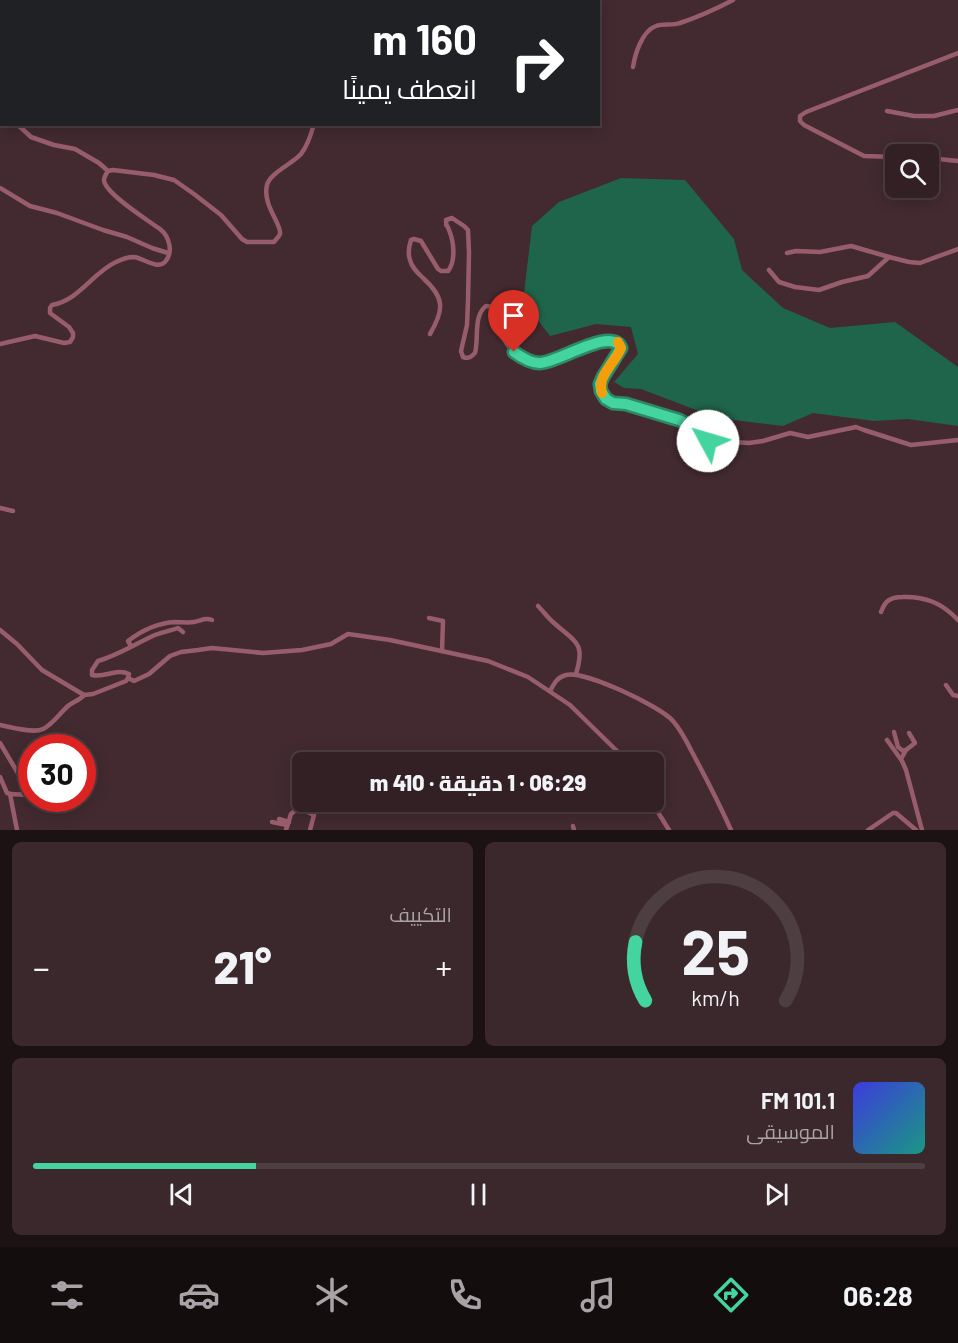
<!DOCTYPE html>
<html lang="ar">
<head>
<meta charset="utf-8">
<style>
	body { margin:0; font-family:Barlow,Cairo,sans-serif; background:#3a282c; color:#f1f3f6; direction:rtl; height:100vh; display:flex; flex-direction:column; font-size:22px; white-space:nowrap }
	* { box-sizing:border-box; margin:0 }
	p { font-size:20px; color:#a8a3a6 }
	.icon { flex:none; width:33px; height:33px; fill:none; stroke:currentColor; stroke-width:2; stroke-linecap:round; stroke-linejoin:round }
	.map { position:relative; height:830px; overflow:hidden; direction:ltr }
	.side { display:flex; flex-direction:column; gap:12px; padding:12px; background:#1c1214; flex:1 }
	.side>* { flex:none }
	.guide { position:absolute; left:0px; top:0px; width:600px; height:126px; box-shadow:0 3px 15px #0003,0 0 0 2px #4d3e41; direction:rtl; background:#202124; color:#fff; overflow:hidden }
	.tools { position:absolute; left:885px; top:144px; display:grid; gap:12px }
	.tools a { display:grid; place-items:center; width:54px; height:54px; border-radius:9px; background:#322024; box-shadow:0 3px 15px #0003,0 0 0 2px #4d3e41; font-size:30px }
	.speed { position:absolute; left:18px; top:734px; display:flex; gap:12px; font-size:30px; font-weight:700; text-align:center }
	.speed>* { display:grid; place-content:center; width:78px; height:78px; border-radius:50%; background:#322024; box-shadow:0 3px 15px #0003,0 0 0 2px #4d3e41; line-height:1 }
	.speed .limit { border:9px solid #d22; background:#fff; color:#111 }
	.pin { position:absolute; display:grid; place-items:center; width:51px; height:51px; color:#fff; margin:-62px -26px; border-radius:50% 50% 50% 0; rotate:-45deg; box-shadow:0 0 6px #0007 }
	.pin .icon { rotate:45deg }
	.me { position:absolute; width:66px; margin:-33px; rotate:309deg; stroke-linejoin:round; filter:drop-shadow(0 0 4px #0008) }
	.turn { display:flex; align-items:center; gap:21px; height:126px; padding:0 24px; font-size:27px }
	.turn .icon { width:78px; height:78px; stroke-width:2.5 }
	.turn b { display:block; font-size:42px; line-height:51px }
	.big { font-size:45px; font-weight:800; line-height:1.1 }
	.side .tile { flex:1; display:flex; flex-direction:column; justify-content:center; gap:9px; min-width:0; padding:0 21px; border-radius:9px; background:#3a282c }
	.side .dial { align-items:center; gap:0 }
	.dial svg { height:156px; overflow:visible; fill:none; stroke:#4d3e41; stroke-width:7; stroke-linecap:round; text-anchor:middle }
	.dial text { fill:#f1f3f6; stroke:none }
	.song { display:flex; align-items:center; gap:18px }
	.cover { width:72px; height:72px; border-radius:9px; background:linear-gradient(135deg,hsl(240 70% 55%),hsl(170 70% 35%)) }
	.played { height:6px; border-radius:3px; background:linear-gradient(90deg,#44d49f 25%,#4d3e41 25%) }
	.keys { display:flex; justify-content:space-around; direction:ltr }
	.heat { display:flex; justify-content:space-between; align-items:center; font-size:33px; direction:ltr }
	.side .tiles { flex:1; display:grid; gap:12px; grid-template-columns:1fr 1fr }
	.tile:last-child { grid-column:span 2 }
	.trip { position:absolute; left:292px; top:752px; width:372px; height:60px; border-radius:9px; background:#322024; box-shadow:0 3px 15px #0003,0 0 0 2px #4d3e41; font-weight:800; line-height:60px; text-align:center; direction:rtl }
	.menu { display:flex; height:96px; justify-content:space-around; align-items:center; background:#140d0e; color:#a8a3a6 }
	.menu .icon { width:42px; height:42px }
	.menu .on { color:#44d49f }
	.menu b { font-size:27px; color:#f1f3f6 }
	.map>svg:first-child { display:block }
	.green { fill:#1f654b }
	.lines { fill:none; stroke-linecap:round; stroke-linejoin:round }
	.stream { stroke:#05281b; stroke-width:1.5 }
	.street { stroke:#985d6d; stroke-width:4.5 }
	.route-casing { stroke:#2c8a67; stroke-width:15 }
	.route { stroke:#44d49f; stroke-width:10 }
	.slow { stroke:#f59e0b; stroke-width:10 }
</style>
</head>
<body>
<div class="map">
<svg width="958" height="830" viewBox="0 0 958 830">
	<rect width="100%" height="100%" fill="#422a30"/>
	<!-- green -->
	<polygon class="green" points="621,178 685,180 734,239 742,270 783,308 830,328 895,322 958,367 958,426 908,419 874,421 813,413 783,426 717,418 641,389 624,388 614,382 638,354 631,327 596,324 550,336 523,301 532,226 559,202"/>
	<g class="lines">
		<!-- stream -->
		<g class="stream">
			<polyline points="201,2 201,0"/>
			<polyline points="0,39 2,40"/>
		</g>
		<!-- street -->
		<g class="street">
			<polyline points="26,0 27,2"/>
			<polyline points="41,2 44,0"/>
			<polyline points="59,2 60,0"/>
			<polyline points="214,2 214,0"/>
			<polyline points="386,2 387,0"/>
			<path d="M633,67C635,54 642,31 656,26C663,23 672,26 680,23C698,17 716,9 733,0"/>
			<polyline points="0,104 2,104"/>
			<polyline points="887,111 914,116 934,116 958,110"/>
			<polyline points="17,124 31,137 54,145 75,149 99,163 108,171"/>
			<polyline points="72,124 76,124"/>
			<polyline points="896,157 864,156 804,125 800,121 800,116 806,112 958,53"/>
			<polyline points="928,158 958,161"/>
			<polyline points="0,188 30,206 57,213 103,230 127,237 152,248 168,253"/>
			<polyline points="787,253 796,251 820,252 851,246 889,257"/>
			<polyline points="769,270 779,282 795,287 819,290 842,282 868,276 889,257 909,262 920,263 958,249"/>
			<path d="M430,334C444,310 445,298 424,279C418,273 412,268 410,260C408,254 409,246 411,240L414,239L421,241L438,269L441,271H448C456,261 454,242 449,230C445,220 447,231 446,220L452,218L464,226L468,230L469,253L468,301L467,325L461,351L463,357C469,359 471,357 475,353C479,338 473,316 486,306C507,307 497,325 503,338C508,347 517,356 527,360C558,373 592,329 619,343L621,348L620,352L602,377L600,384L601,391L606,399L613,403L626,404L679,420L693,427L703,440L749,443L763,441L790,433L808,437L856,427L864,430L911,445L958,440"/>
			<path d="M0,344L35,336L64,343L70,342L73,337V333L69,327L50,313V308L52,305C80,300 92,273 116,262C122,259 128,257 134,257C143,258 157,270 165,262C174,252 169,236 160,229C149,221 104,193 104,180C104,177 106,174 108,171L113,170L154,175L174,180L194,194L221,215L242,239L247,242H274C276,239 279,237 280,234C282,224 262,205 267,185C270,173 292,164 301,154C308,145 311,135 314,124"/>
			<polyline points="0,508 13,511"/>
			<path d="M538,606C543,611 548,618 554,623C575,642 586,642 576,674"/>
			<path d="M881,612C885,601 890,597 902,597C925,596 942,603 958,620"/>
			<polyline points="429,618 443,621 442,651"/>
			<polyline points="0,630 17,644 42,670 84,695 93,694 126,681 128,678 134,681 149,674 170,656 181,652 198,650 212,648 263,653 302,650 331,644 348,634 390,640 488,661 528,677 570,705 618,752 625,762"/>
			<path d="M131,646L128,641C141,631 158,623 175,622C182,622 188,623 194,622C201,621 205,617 212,620"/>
			<path d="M128,678L129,674C117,668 105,678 92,675V670L98,661C118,655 135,644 155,635C162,632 170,631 178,628L183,632"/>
			<polyline points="946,685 953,695 958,696"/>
			<path d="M550,691C554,684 557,677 566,675C584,670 660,706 673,721C681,730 687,742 692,752C706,778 719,803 731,830"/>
			<path d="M0,725C11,727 33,734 43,729C53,724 60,713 68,706C73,702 80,700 84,695"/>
			<polyline points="894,732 898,747 903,751 906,750"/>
			<polyline points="887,740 902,761 906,770 922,830"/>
			<polyline points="0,743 31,795"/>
			<polyline points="901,759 906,750 915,743 909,733"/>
			<polyline points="0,777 7,793 10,794"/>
			<polyline points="651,801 669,830"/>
			<polyline points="279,819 289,822"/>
			<polyline points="272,822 287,825"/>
			<polyline points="573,826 574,830"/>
			<polyline points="17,830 10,794 31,795"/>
			<polyline points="286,830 291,814 297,809 303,810 314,815 310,830"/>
			<polyline points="868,830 893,813 896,813 916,830"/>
		</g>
	</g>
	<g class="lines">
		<defs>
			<path id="route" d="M514,352C522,358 530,363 540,363C558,363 612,326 621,348L603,377L600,384L601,391L606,399L613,403L626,404L679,420L693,427L703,440L708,441"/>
		</defs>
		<!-- route casing -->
		<use href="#route" class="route-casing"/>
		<!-- route -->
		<use href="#route" class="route"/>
		<!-- slow -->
		<path class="slow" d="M602,393C597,374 615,364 621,348L618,342"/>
	</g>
</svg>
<div class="tools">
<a><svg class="icon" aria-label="search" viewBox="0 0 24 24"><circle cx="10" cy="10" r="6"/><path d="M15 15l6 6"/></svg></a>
</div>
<div class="speed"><div class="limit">30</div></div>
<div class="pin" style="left:514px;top:352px;background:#d93025"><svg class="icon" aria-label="arrive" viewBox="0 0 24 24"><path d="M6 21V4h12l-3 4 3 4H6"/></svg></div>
<svg class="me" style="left:708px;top:441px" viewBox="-20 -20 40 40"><circle r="19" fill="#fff"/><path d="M0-13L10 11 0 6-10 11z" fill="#44d49f"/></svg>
<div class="trip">06:29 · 1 دقيقة · 410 m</div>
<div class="guide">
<div class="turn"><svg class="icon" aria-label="right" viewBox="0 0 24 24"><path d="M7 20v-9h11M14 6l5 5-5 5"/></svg><div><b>160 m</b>انعطف يمينًا</div></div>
</div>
</div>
<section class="side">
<div class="tiles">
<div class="tile dial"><svg viewBox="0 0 100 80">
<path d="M14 69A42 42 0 1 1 86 69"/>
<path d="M14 69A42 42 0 0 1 9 39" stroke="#44d49f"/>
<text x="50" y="56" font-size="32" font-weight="700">25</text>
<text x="50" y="72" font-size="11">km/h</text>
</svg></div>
<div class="tile"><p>التكييف</p>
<div class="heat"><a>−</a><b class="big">21°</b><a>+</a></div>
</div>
<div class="tile">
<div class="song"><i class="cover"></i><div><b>101.1 FM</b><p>الموسيقى</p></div></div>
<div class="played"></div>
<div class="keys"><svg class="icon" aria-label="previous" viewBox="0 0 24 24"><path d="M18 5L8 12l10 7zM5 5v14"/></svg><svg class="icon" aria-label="pause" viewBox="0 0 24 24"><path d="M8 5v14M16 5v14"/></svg><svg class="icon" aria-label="next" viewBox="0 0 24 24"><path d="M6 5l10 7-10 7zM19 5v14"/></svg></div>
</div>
</div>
</section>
<nav class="menu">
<b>06:28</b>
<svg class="icon on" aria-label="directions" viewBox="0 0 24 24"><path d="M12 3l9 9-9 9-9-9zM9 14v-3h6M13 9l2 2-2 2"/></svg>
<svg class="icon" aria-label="music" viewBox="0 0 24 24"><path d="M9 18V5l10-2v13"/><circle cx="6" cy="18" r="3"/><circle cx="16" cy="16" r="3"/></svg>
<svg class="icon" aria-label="phone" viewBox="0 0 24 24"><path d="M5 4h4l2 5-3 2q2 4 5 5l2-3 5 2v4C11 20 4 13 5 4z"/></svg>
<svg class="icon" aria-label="climate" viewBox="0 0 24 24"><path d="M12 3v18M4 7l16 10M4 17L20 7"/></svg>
<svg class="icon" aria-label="car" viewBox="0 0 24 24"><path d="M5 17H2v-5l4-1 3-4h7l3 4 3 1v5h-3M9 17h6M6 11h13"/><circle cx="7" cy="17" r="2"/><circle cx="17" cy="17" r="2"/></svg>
<svg class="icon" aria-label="filters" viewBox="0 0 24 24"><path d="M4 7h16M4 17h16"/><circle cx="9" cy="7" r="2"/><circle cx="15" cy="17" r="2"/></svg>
</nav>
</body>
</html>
